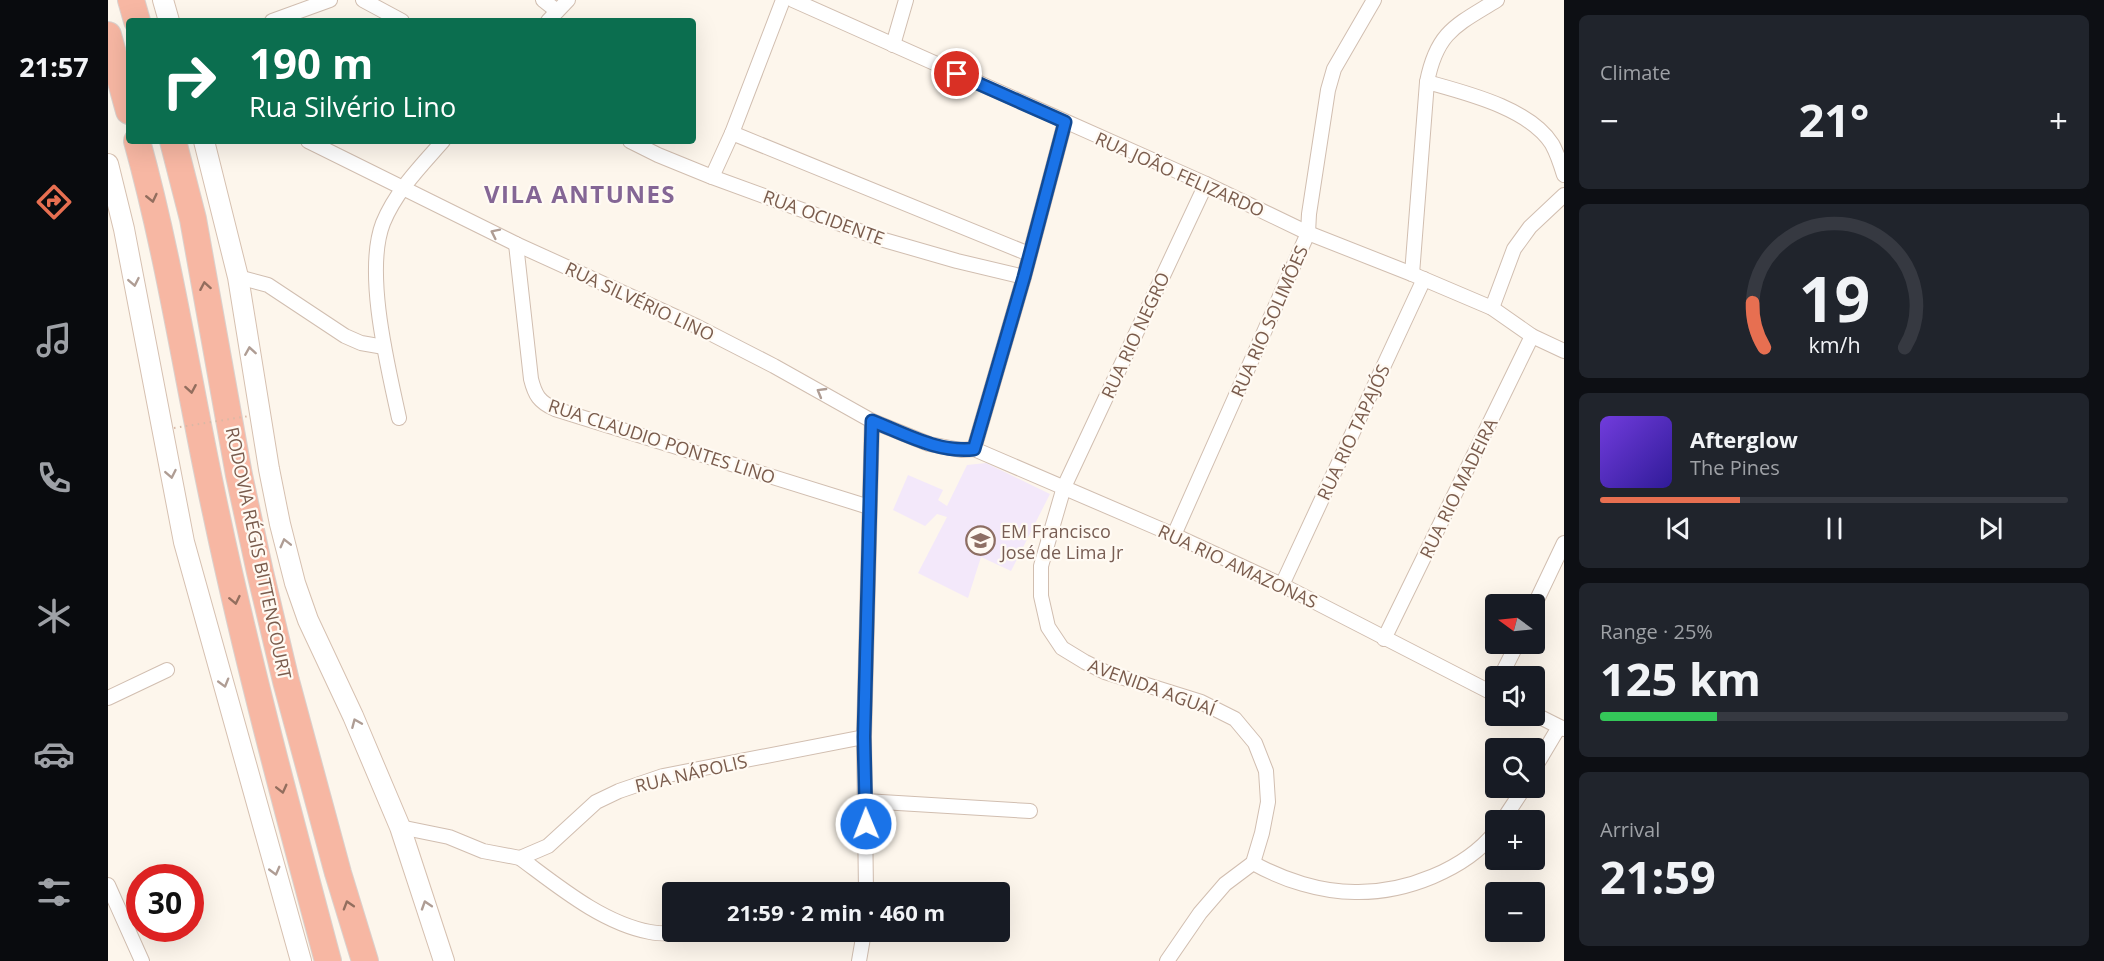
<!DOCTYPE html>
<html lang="en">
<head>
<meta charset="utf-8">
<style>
	body { margin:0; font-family:"Open Sans",sans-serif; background:#20242c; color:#f1f3f6; height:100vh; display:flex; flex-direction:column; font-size:22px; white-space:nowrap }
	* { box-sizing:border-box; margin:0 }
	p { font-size:20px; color:#9ea1a6 }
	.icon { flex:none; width:33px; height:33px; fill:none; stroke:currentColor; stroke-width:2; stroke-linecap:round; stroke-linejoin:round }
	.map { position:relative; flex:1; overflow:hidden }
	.sheet { display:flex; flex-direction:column; gap:15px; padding:15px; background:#0d0f14; width:540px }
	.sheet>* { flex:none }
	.hud { position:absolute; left:18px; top:18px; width:570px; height:126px; border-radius:6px; box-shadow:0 6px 24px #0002; background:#0b6e4f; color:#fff; overflow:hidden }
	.needle { width:39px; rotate:285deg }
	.fabs { position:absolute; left:1377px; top:594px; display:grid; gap:12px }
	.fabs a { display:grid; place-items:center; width:60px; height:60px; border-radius:6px; background:#171b24; box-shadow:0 6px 24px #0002; font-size:30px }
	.speed { position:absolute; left:18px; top:864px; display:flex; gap:12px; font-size:30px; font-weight:700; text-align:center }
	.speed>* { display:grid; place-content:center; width:78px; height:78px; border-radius:50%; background:#171b24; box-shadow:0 6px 24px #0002; line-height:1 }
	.speed .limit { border:9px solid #d22; background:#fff; color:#111 }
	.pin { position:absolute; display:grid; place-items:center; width:51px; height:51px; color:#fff; margin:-26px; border:3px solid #fff; border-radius:50%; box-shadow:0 2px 6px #0007 }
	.me { position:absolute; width:66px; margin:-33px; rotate:359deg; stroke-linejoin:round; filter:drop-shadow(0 0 4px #0008) }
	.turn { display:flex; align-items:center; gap:21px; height:126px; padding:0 24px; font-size:27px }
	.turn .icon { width:78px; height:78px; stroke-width:2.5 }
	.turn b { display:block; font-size:42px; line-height:51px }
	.big { font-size:45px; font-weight:700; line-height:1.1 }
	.sheet .tile { flex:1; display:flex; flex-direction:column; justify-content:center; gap:9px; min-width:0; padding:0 21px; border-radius:9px; background:#20242c }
	.sheet .dial { align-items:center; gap:0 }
	.dial svg { height:156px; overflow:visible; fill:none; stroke:#363941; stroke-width:7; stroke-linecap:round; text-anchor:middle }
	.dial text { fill:#f1f3f6; stroke:none }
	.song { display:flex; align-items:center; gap:18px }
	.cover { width:72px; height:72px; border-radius:9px; background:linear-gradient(135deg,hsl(260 70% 55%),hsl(250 70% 35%)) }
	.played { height:6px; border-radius:3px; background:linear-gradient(90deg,#e76f51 30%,#363941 30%) }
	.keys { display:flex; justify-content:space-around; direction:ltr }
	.heat { display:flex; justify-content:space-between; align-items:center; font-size:33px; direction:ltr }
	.charge { height:9px; border-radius:4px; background:linear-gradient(90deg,#34c759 25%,#363941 0) }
	.trip { position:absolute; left:554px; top:882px; width:348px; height:60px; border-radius:6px; background:#171b24; box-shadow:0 6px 24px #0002; font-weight:700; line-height:60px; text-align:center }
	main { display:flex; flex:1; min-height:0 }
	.menu { display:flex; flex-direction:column; width:108px; justify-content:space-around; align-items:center; background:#090b0e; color:#9ea1a6 }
	.menu .icon { width:42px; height:42px }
	.menu .active { color:#e76f51 }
	.menu b { font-size:27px; color:#f1f3f6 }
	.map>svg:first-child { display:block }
	.education { fill:#f3e8fa }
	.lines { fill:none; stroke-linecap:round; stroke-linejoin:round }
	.street-casing { stroke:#d1beb0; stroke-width:16 }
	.secondary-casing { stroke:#d6c0b0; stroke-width:22 }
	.highway-casing { stroke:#dad1cd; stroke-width:28 }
	.street { stroke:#fff; stroke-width:14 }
	.secondary { stroke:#fff; stroke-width:20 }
	.highway { stroke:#f7b7a3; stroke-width:26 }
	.path-bridge { stroke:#d9b8a5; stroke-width:2; stroke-dasharray:1.5 4.5; stroke-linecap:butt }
	.oneway { stroke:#936e5e }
	.oneway2 { stroke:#af9d94 }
	.route-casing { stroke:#114b97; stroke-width:15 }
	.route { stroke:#1a73e8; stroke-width:10 }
	.labels { text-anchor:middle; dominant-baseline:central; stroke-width:4.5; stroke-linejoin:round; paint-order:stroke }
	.street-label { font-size:18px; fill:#7a5c4d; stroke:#fffaf3 }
	.education-label { font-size:18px; fill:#785e54; stroke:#fffaf3; text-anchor:start }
	.district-label { font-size:24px; font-weight:bold; letter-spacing:1.5px; fill:#846695; stroke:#fffaf3 }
</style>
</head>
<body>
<main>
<nav class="menu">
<b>21:57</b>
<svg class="icon active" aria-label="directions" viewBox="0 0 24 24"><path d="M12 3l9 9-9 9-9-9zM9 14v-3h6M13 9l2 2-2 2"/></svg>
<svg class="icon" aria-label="music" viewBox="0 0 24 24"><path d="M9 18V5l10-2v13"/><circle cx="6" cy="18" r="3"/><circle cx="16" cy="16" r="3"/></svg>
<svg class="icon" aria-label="phone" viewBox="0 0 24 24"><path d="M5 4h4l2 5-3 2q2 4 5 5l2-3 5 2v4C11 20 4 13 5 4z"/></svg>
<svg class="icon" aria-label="climate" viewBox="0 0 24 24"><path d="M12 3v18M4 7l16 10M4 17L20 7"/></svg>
<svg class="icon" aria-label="car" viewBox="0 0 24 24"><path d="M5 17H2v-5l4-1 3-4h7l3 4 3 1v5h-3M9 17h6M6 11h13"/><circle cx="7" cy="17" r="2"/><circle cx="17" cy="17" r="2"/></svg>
<svg class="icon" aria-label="filters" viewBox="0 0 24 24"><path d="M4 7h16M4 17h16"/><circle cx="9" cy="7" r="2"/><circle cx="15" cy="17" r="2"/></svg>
</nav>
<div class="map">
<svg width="1456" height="961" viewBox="0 0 1456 961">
	<rect width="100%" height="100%" fill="#fdf6ec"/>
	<!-- education -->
	<polygon class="education" points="878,463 942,494 903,571 873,557 860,598 810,573 839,517 829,514 817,526 785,510 800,475 835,490 830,500 839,506 859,465"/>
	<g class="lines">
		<defs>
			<g id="street">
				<polyline points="255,0 294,21"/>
				<polyline points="435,0 449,11"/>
				<polyline points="685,0 1098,184 1200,233 1304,274 1384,308 1424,336 1456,351"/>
				<polyline points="164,21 222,0"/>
				<polyline points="440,21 460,0"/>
				<polyline points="785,45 798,0"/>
				<path d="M1319,82C1358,93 1421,108 1444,144C1449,153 1453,165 1456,175"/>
				<polyline points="624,133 921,254"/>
				<polyline points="200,141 408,244 588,326 666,366 764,421 821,444 853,450 866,449 1066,535 1174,585 1388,695"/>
				<polyline points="522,141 550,155 604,177 776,240 849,261 916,277"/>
				<polyline points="604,177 624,133 675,0"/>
				<path d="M408,244L423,379C427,395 431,402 447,409L761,507"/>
				<path d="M1304,274L1319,82C1329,31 1349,25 1389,0"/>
				<polyline points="130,277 160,285 237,336 253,343 276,347"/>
				<polyline points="1384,308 1406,249 1422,227 1456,195"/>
				<path d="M291,418C280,367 256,272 275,223C288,191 313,166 335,141"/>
				<polyline points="866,449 916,277 957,122"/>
				<polyline points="1066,535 1200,233 1201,214 1220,90 1226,69 1266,0"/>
				<polyline points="1174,585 1316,279"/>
				<polyline points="1426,606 1456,543"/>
				<polyline points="1276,639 1424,336"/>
				<polyline points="1393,676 1409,644"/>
				<polyline points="0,698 59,670"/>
				<polyline points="1426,714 1456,729"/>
				<polyline points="1426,769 1451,727"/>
				<polyline points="757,801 922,811"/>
				<polyline points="1395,820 1416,788"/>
				<polyline points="292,827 341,837 375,851 412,858 440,846 488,802 511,791 555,776 756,737"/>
				<path d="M412,858C450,886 494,923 542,932C557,935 573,933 589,932"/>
				<path d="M1145,863C1175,880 1213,892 1247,892C1297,893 1357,870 1388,831"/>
				<polyline points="0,885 34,961"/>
				<polyline points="758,892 756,737 764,421"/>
				<polyline points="751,961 756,932"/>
				<polyline points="1059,961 1092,913 1117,884 1145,863 1154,833 1160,802 1158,771 1147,743 1127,719 1093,702 997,672 977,662 954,648 940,627 933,596 933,566 956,487 1098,184"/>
			</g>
			<g id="secondary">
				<polyline points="55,0 61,21"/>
				<polyline points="96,141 130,277 161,469 172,524 187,583 200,620 245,716 292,827 336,961"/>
				<polyline points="0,164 16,229 76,542 193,961"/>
			</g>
			<g id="highway">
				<polyline points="23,0 29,21"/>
				<polyline points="0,35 21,111"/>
				<path d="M29,141C63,264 81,389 108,513C140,664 180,812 220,961"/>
				<polyline points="65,141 85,219 131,475 152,572 178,681 230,873 257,961"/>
			</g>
		</defs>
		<!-- street casing -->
		<use href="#street" class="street-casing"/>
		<!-- secondary casing -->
		<use href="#secondary" class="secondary-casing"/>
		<!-- highway casing -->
		<use href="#highway" class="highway-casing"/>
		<!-- street -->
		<use href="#street" class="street"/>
		<!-- secondary -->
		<use href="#secondary" class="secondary"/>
		<!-- highway -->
		<use href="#highway" class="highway"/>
		<!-- path-bridge -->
		<polyline class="path-bridge" points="66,428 141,416"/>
	</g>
	<!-- one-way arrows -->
	<defs><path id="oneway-chevron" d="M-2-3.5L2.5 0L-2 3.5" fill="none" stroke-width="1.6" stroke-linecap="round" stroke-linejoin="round" transform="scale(1.5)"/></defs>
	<g class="oneway">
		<use href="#oneway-chevron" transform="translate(44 198) rotate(77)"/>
		<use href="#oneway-chevron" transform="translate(97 286) rotate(-100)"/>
		<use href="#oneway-chevron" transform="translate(83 389) rotate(80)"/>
		<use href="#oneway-chevron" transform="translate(127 600) rotate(78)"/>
		<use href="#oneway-chevron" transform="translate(174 789) rotate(76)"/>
		<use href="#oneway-chevron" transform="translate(240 905) rotate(-107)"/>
	</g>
	<g class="oneway2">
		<use href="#oneway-chevron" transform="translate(387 233) rotate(-154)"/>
		<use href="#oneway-chevron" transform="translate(26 282) rotate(79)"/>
		<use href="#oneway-chevron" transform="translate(142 351) rotate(-99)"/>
		<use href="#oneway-chevron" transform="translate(713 392) rotate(-150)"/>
		<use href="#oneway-chevron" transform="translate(63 474) rotate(79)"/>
		<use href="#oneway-chevron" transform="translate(177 543) rotate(-104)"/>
		<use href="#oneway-chevron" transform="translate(116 683) rotate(74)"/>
		<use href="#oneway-chevron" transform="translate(248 723) rotate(-113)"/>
		<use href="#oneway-chevron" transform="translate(167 871) rotate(75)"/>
		<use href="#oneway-chevron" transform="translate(318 905) rotate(-108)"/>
	</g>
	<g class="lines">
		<defs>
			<path id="route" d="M758,824L756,737L764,421C797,434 830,453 866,449L916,277L957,122L849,74"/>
		</defs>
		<!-- route casing -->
		<use href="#route" class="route-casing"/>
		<!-- route -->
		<use href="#route" class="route"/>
	</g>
	<!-- icons -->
	<defs>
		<symbol id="school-ring" viewBox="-11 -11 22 22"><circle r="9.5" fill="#fffaf3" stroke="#8d6e63" stroke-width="1.5"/><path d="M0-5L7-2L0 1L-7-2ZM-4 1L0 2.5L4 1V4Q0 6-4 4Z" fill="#8d6e63"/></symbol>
	</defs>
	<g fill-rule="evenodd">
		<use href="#school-ring" x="856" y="524" width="33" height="33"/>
	</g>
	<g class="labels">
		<!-- street labels -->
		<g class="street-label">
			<text transform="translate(1072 174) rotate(24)">RUA JOÃO FELIZARDO</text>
			<text transform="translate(716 217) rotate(20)">RUA OCIDENTE</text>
			<text transform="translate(532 301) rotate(25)">RUA SILVÉRIO LINO</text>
			<text transform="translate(1161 321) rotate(-66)">RUA RIO SOLIMÕES</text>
			<text transform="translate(1027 335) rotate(-65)">RUA RIO NEGRO</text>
			<text transform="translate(1245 432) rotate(-65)">RUA RIO TAPAJÓS</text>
			<text transform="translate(554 441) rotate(18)">RUA CLAUDIO PONTES LINO</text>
			<text transform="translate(1350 488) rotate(-64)">RUA RIO MADEIRA</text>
			<text transform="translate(151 553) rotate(78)">RODOVIA RÉGIS BITTENCOURT</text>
			<text transform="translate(1130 566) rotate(25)">RUA RIO AMAZONAS</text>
			<text transform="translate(1044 687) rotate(20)">AVENIDA AGUAÍ</text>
			<text transform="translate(583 773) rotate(-13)">RUA NÁPOLIS</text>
		</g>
		<!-- education labels -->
		<g class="education-label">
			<text x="893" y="531">EM Francisco<tspan x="893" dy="21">José de Lima Jr</tspan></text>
		</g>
		<!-- district labels -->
		<g class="district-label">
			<text x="472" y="193">VILA ANTUNES</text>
		</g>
	</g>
</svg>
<div class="fabs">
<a><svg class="needle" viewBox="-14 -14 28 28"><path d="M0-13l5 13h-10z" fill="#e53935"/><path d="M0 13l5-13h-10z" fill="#9ea1a6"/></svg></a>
<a><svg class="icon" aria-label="sound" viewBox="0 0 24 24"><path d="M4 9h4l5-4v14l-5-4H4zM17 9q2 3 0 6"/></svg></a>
<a><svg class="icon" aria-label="search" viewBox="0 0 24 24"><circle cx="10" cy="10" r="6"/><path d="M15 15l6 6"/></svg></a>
<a>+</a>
<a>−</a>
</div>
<div class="speed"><div class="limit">30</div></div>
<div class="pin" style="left:849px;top:74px;background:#d93025"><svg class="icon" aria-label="arrive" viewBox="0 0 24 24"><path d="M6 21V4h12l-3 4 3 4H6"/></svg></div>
<svg class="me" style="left:758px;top:824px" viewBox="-20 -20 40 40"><circle r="17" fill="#1a73e8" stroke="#fff" stroke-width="3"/><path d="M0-11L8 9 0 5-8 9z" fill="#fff"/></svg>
<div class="trip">21:59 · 2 min · 460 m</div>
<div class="hud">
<div class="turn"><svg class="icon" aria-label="right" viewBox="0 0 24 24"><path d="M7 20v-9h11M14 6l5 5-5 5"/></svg><div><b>190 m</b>Rua Silvério Lino</div></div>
</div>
</div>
<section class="sheet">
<div class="tile"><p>Climate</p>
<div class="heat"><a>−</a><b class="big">21°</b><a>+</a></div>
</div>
<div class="tile dial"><svg viewBox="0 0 100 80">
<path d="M14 69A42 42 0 1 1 86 69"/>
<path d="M14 69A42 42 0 0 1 8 46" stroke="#e76f51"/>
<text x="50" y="56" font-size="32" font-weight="700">19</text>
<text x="50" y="72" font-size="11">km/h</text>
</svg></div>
<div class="tile">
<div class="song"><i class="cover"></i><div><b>Afterglow</b><p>The Pines</p></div></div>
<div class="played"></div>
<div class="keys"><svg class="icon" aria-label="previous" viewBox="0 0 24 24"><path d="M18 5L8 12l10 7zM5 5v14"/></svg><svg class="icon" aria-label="pause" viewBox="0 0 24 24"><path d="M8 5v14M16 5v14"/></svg><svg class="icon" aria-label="next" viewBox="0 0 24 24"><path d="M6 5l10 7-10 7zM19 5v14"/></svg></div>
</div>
<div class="tile"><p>Range · 25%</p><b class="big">125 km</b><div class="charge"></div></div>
<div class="tile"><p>Arrival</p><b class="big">21:59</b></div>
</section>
</main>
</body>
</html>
